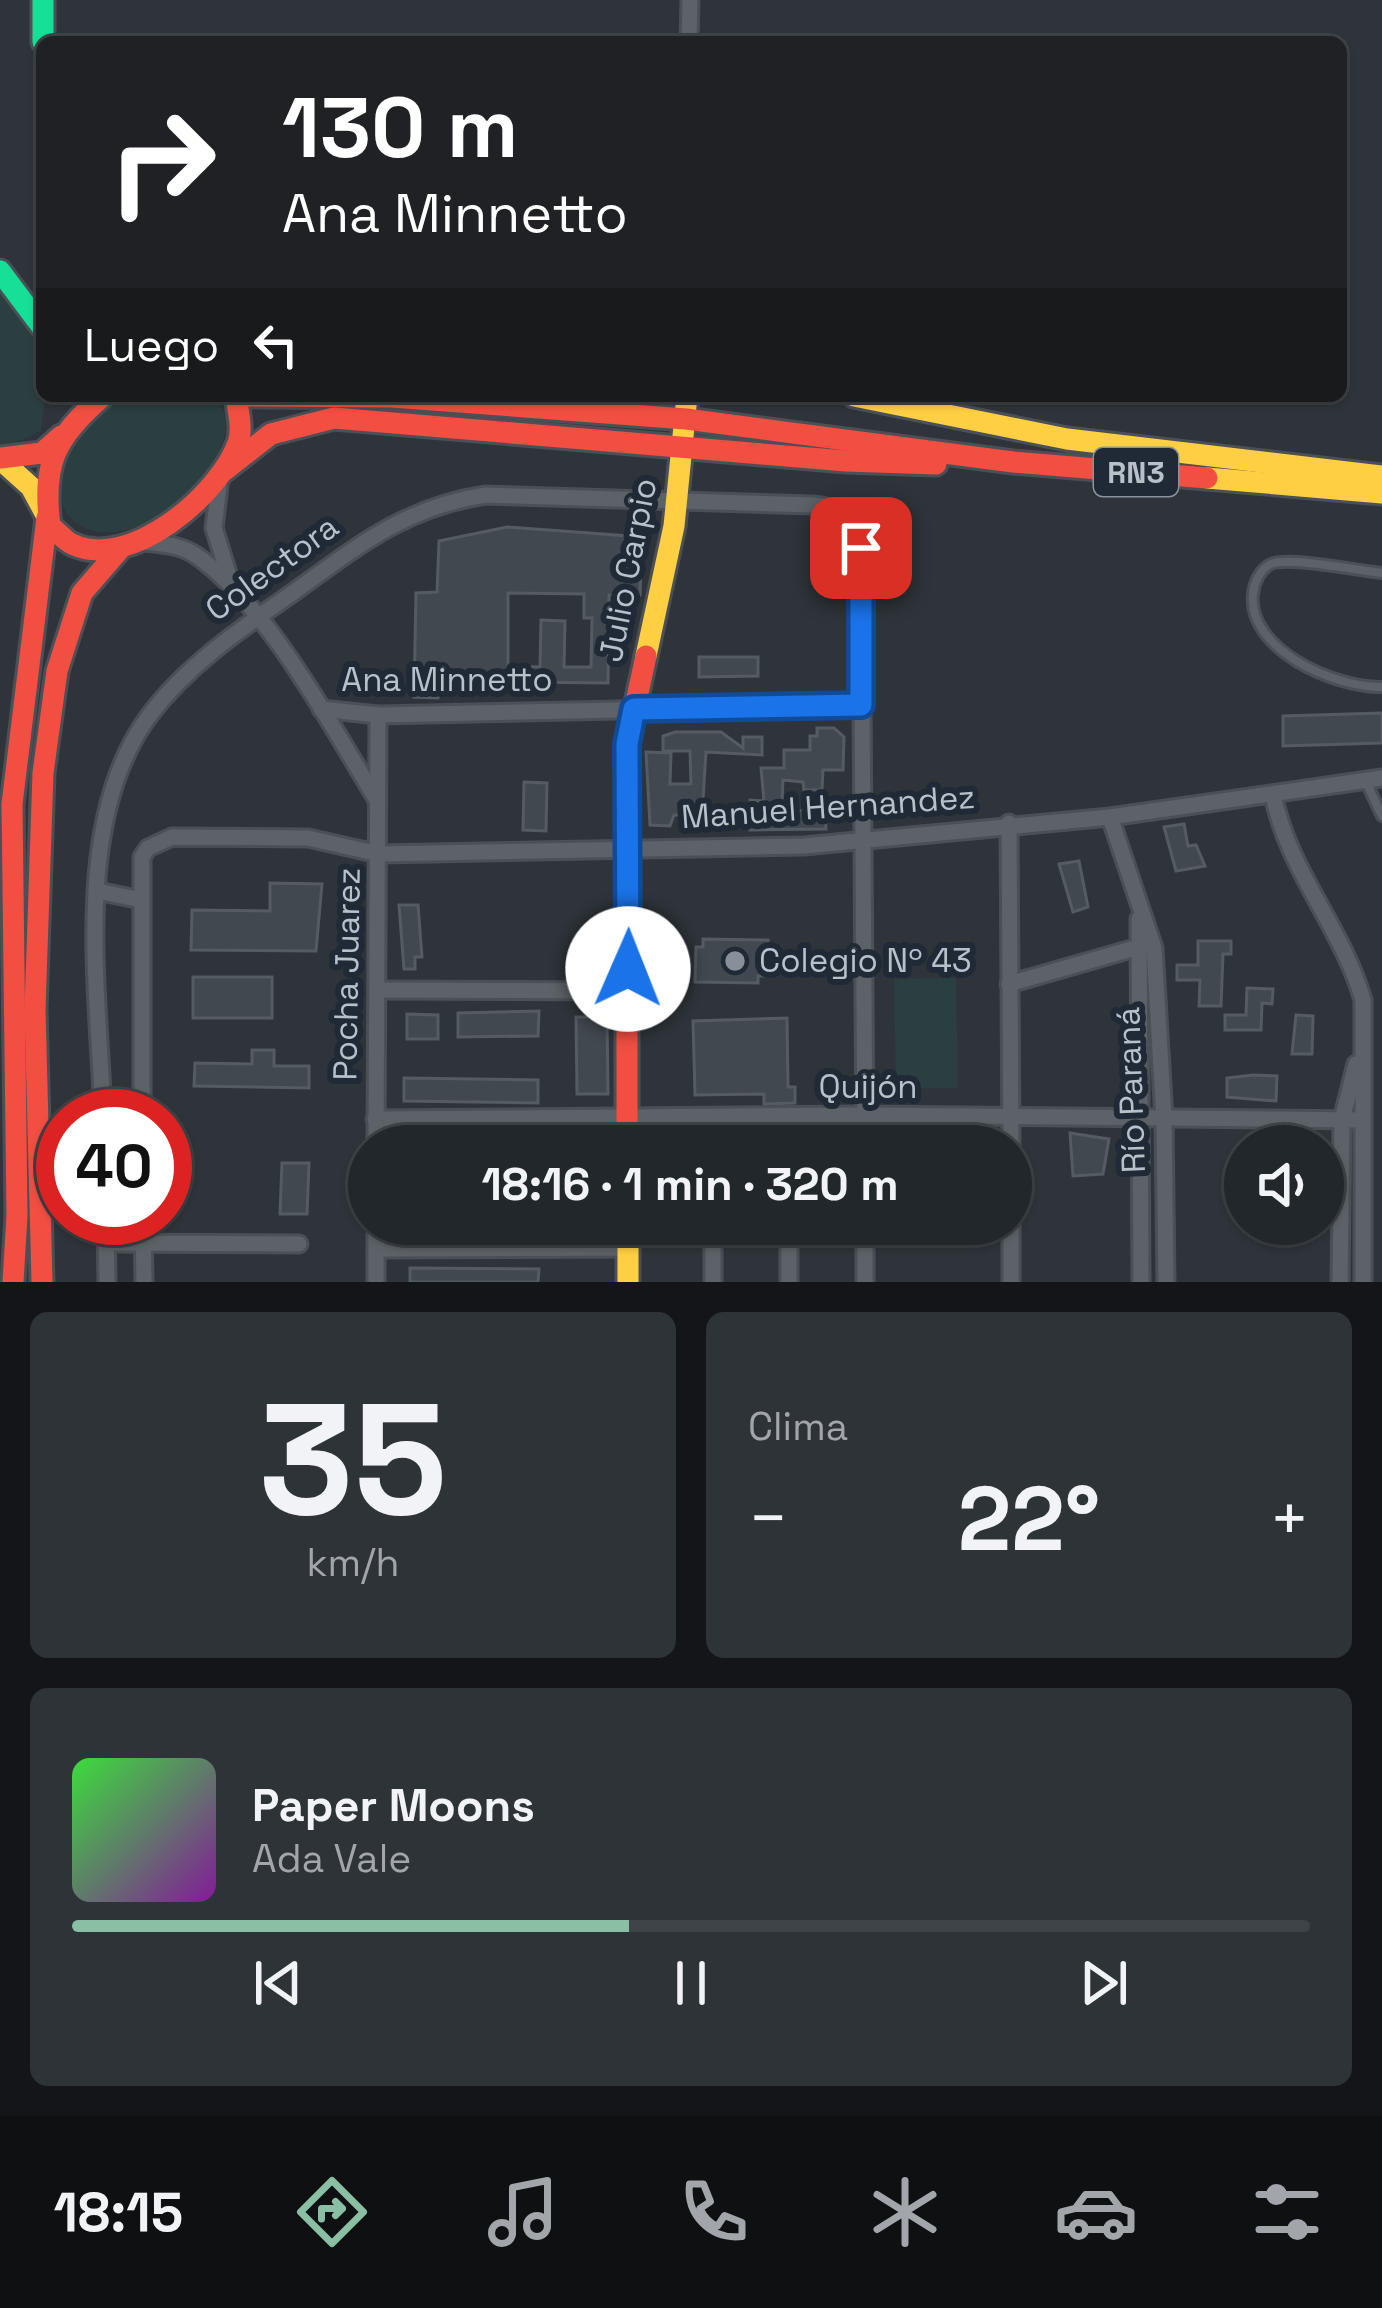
<!DOCTYPE html>
<html lang="es">
<head>
<meta charset="utf-8">
<style>
	body { margin:0; font-family:"Space Grotesk",sans-serif; background:#2e3338; color:#f1f3f6; height:100vh; display:flex; flex-direction:column; font-size:45px; white-space:nowrap }
	* { box-sizing:border-box; margin:0 }
	p { font-size:39px; color:#a2a5a9 }
	.icon { flex:none; width:66px; height:66px; fill:none; stroke:currentColor; stroke-width:2; stroke-linecap:round; stroke-linejoin:round }
	.map { position:relative; height:1282px; overflow:hidden }
	.details { display:flex; flex-direction:column; gap:30px; padding:30px; background:#131518; flex:1 }
	.details>* { flex:none }
	.hud { position:absolute; left:36px; top:36px; width:1311px; height:366px; border-radius:18px; box-shadow:0 3px 9px #0004,0 0 0 3px #3f4448; background:#202124; color:#fff; overflow:hidden }
	.fabs { position:absolute; left:1224px; top:1125px; display:grid; gap:24px }
	.fabs a { display:grid; place-items:center; width:120px; height:120px; border-radius:50%; background:#22272c; box-shadow:0 3px 9px #0004,0 0 0 3px #3f4448; font-size:60px }
	.speed { position:absolute; left:36px; top:1089px; display:flex; gap:24px; font-size:60px; font-weight:700; text-align:center }
	.speed>* { display:grid; place-content:center; width:156px; height:156px; border-radius:50%; background:#22272c; box-shadow:0 3px 9px #0004,0 0 0 3px #3f4448; line-height:1 }
	.speed .limit { border:18px solid #d22; background:#fff; color:#111 }
	.pin { position:absolute; display:grid; place-items:center; width:102px; height:102px; color:#fff; margin:-51px; border-radius:24px; box-shadow:0 6px 18px #0006 }
	.me { position:absolute; width:132px; margin:-66px; rotate:1deg; stroke-linejoin:round; filter:drop-shadow(0 0 9px #0008) }
	.turn { display:flex; align-items:center; gap:42px; height:252px; padding:0 48px; font-size:54px }
	.turn .icon { width:156px; height:156px; stroke-width:2.5 }
	.turn b { display:block; font-size:84px; line-height:102px }
	.then { display:flex; align-items:center; height:114px; padding:0 48px; background:#0003; gap:24px; font-size:45px }
	.big { font-size:90px; font-weight:800; line-height:1.1 }
	.details .tile { flex:1; display:flex; flex-direction:column; justify-content:center; gap:18px; min-width:0; padding:0 42px; border-radius:18px; background:#2e3338 }
	.details .dial { align-items:center; gap:0 }
	.dial b { font-size:156px; line-height:1 }
	.song { display:flex; align-items:center; gap:36px }
	.cover { width:144px; height:144px; border-radius:18px; background:linear-gradient(135deg,hsl(120 70% 55%),hsl(290 70% 35%)) }
	.played { height:12px; border-radius:6px; background:linear-gradient(90deg,#8abfa5 45%,#3f4448 45%) }
	.keys { display:flex; justify-content:space-around; direction:ltr }
	.heat { display:flex; justify-content:space-between; align-items:center; font-size:66px; direction:ltr }
	.details .tiles { flex:1; display:grid; gap:30px; grid-template-columns:1fr 1fr }
	.tile:last-child { grid-column:span 2 }
	.trip { position:absolute; left:348px; top:1125px; width:684px; height:120px; border-radius:60px; background:#22272c; box-shadow:0 3px 9px #0004,0 0 0 3px #3f4448; font-weight:800; line-height:120px; text-align:center }
	.tab-bar { display:flex; height:192px; justify-content:space-around; align-items:center; background:#0e1012; color:#a2a5a9 }
	.tab-bar .icon { width:84px; height:84px }
	.tab-bar .on { color:#8abfa5 }
	.tab-bar b { font-size:54px; color:#f1f3f6 }
	.map>svg:first-child { display:block }
	.green { fill:#2b3e40 }
	.building { fill:#42484f; stroke:#555b62; stroke-width:3; fill-rule:evenodd }
	.lines { fill:none; stroke-linecap:round; stroke-linejoin:round }
	.lane-casing { stroke:#4b5057; stroke-width:14 }
	.street-casing { stroke:#4b5057; stroke-width:21 }
	.fast-casing { stroke:#4b5057; stroke-width:27 }
	.slow-casing { stroke:#4b5057; stroke-width:27 }
	.jam-casing { stroke:#4b5057; stroke-width:27 }
	.lane { stroke:#5d6268; stroke-width:8 }
	.street { stroke:#5d6268; stroke-width:15 }
	.fast { stroke:#16e098; stroke-width:21 }
	.slow { stroke:#ffcf43; stroke-width:21 }
	.jam { stroke:#f24e42; stroke-width:21 }
	.route-casing { stroke:#114b97; stroke-width:30 }
	.route { stroke:#1a73e8; stroke-width:21 }
	.poi-dot { fill:#888f98; stroke:#202a36; stroke-width:4.5 }
	.labels { text-anchor:middle; dominant-baseline:central; stroke-width:12; stroke-linejoin:round; paint-order:stroke }
	.shield { fill:#202a36; stroke:#8a939e; stroke-width:3 }
	.shield-label { font-size:30px; font-weight:bold; fill:#b8c0ca }
	.street-label { font-size:33px; fill:#b8c0ca; stroke:#202a36 }
	.poi-label { font-size:33px; fill:#b8c0ca; stroke:#202a36; text-anchor:start }
</style>
</head>
<body>
<div class="map">
<svg width="1382" height="1282" viewBox="0 0 1382 1282">
	<rect width="100%" height="100%" fill="#2e343a"/>
	<!-- green -->
	<g class="green">
		<polygon points="0,290 40,342 45,396 41,431 0,450"/>
		<path d="M125,396H211C269,438 140,570 75,522C59,510 58,490 62,472C69,438 95,413 125,396Z"/>
		<polygon points="956,978 958,1088 896,1089 894,979"/>
	</g>
	<!-- building -->
	<g class="building">
		<path d="M507,527L642,537L640,595H609L608,683L508,682V691H439L438,698L414,697L416,593L437,592L439,541ZM508,593L584,594V618H592L591,667H564L565,621L541,620L540,667L508,666Z"/>
		<polygon points="699,657 758,657 758,676 699,677"/>
		<polygon points="1382,713 1382,743 1283,746 1283,716"/>
		<polygon points="817,728 834,728 844,737 843,770 823,770 822,790 804,790 803,782 783,780 782,802 784,811 825,810 826,829 750,830 750,800 764,801 761,768 784,768 784,750 810,750 810,736 817,736"/>
		<polygon points="675,732 721,732 743,748 743,737 762,737 762,755 706,752 702,815 674,815 670,826 650,825 646,752 671,753 670,784 691,784 690,751 663,751 663,736"/>
		<polygon points="524,782 547,783 546,831 523,830"/>
		<polygon points="1184,824 1188,846 1196,845 1205,866 1176,871 1164,827"/>
		<polygon points="1079,861 1088,907 1073,912 1059,864"/>
		<polygon points="270,883 322,884 316,951 191,950 192,910 270,911"/>
		<polygon points="399,905 418,905 422,957 415,957 415,969 404,969"/>
		<polygon points="703,939 768,940 767,976 758,976 758,983 695,982 696,947 703,947"/>
		<polygon points="1198,941 1231,941 1231,954 1223,954 1221,1006 1199,1006 1200,980 1177,980 1177,965 1198,965"/>
		<rect x="193" y="977" width="79" height="41"/>
		<polygon points="1247,988 1273,989 1272,1004 1262,1003 1261,1030 1225,1030 1225,1015 1246,1015"/>
		<polygon points="539,1011 538,1036 458,1037 458,1013"/>
		<polygon points="407,1014 438,1015 438,1039 407,1039"/>
		<polygon points="1296,1015 1313,1016 1312,1054 1292,1054"/>
		<polygon points="576,1017 607,1017 608,1094 577,1094"/>
		<polygon points="787,1018 788,1087 795,1087 795,1103 764,1104 764,1094 695,1095 693,1021"/>
		<polygon points="252,1050 274,1050 274,1066 309,1066 309,1088 194,1086 195,1063 252,1064"/>
		<polygon points="1253,1075 1277,1076 1276,1101 1227,1097 1227,1078"/>
		<polygon points="404,1078 538,1080 538,1103 404,1101"/>
		<polygon points="1070,1133 1109,1139 1103,1174 1073,1176"/>
		<polygon points="282,1163 309,1163 307,1214 280,1214"/>
		<polygon points="410,1268 539,1269 538,1282 410,1282"/>
	</g>
	<g class="lines">
		<defs>
			<g id="lane">
				<path d="M1382,573C1360,571 1288,556 1271,564C1260,569 1254,583 1253,594C1247,650 1336,688 1382,687"/>
				<polyline points="1366,782 1382,816"/>
			</g>
			<g id="street">
				<polyline points="689,42 690,0"/>
				<polyline points="219,485 214,528 231,583"/>
				<path d="M145,542C163,544 181,545 197,556C268,606 332,727 377,800"/>
				<polyline points="321,709 378,715 861,705"/>
				<path d="M1273,794C1287,869 1342,927 1363,1000V1282"/>
				<polyline points="1110,817 1154,948 1164,1119 1166,1282"/>
				<polyline points="1009,823 1011,1146"/>
				<polyline points="98,891 141,900"/>
				<polyline points="1139,919 1141,1282"/>
				<polyline points="1009,984 1149,944"/>
				<polyline points="377,990 628,991"/>
				<path d="M103,1116C99,993 71,821 149,716C187,665 242,628 294,592C358,546 405,507 486,495L812,505C842,507 857,518 861,548L865,1146"/>
				<polyline points="142,1116 142,857 148,848 172,837 308,838 379,854 804,846 1110,817 1382,778"/>
				<polyline points="788,1116 788,1146"/>
				<polyline points="375,1119 858,1115 1361,1120"/>
				<polyline points="376,1146 378,715"/>
				<polyline points="713,1146 713,1118"/>
				<polyline points="1011,1212 1011,1282"/>
				<polyline points="106,1218 107,1282"/>
				<polyline points="143,1218 144,1282"/>
				<polyline points="376,1224 376,1282"/>
				<polyline points="789,1224 789,1282"/>
				<polyline points="865,1224 865,1282"/>
				<polyline points="107,1243 299,1244"/>
				<polyline points="376,1249 628,1248"/>
				<polyline points="713,1282 713,1224"/>
				<polyline points="1340,1282 1342,1120 1356,1064"/>
			</g>
			<g id="fast">
				<polyline points="43,0 43,42"/>
				<polyline points="0,271 42,327"/>
			</g>
			<g id="slow">
				<polyline points="854,396 1067,439 1382,476"/>
				<polyline points="0,459 31,487 45,513"/>
				<polyline points="1207,478 1382,493"/>
				<polyline points="646,656 674,526 687,396"/>
				<polyline points="628,1224 628,1282"/>
			</g>
			<g id="jam">
				<path d="M103,396C55,437 42,464 50,526C57,531 65,541 72,544C130,572 220,494 238,443C243,429 238,411 236,396"/>
				<polyline points="245,396 392,397 686,419 1013,462 1207,478"/>
				<polyline points="0,458 42,453 61,436"/>
				<polyline points="225,470 271,434 334,418 846,461 936,464"/>
				<polyline points="627,1146 627,744 646,656"/>
				<polyline points="13,1282 17,1216 12,804 47,518"/>
				<polyline points="42,1282 35,1009 43,773 57,671 82,593 120,549"/>
			</g>
		</defs>
		<!-- lane casing -->
		<use href="#lane" class="lane-casing"/>
		<!-- street casing -->
		<use href="#street" class="street-casing"/>
		<!-- fast casing -->
		<use href="#fast" class="fast-casing"/>
		<!-- slow casing -->
		<use href="#slow" class="slow-casing"/>
		<!-- jam casing -->
		<use href="#jam" class="jam-casing"/>
		<!-- lane -->
		<use href="#lane" class="lane"/>
		<!-- street -->
		<use href="#street" class="street"/>
		<!-- fast -->
		<use href="#fast" class="fast"/>
		<!-- slow -->
		<use href="#slow" class="slow"/>
		<!-- jam -->
		<use href="#jam" class="jam"/>
	</g>
	<g class="lines">
		<defs>
			<polyline id="route" points="628,969 627,744 634,709 861,705 861,548"/>
		</defs>
		<!-- route casing -->
		<use href="#route" class="route-casing"/>
		<!-- route -->
		<use href="#route" class="route"/>
	</g>
	<!-- markers -->
	<circle class="poi-dot" cx="735" cy="961" r="12"/>
	<g class="labels">
		<!-- shield labels -->
		<rect class="shield" x="1094" y="448" width="84" height="48" rx="9"/>
		<g class="shield-label">
			<text x="1136" y="472">RN3</text>
		</g>
		<!-- street labels -->
		<g class="street-label">
			<text transform="translate(272 568) rotate(-36)">Colectora</text>
			<text transform="translate(628 570) rotate(-79)">Julio Carpio</text>
			<text x="447" y="680">Ana Minnetto</text>
			<text transform="translate(828 807) rotate(-4)">Manuel Hernandez</text>
			<text transform="translate(347 974) rotate(-89)">Pocha Juarez</text>
			<text x="868" y="1087">Quijón</text>
			<text transform="translate(1131 1090) rotate(-92)">Río Paraná</text>
		</g>
		<!-- poi labels -->
		<g class="poi-label">
			<text x="759" y="961">Colegio Nº 43</text>
		</g>
	</g>
</svg>
<div class="fabs">
<a><svg class="icon" aria-label="sound" viewBox="0 0 24 24"><path d="M4 9h4l5-4v14l-5-4H4zM17 9q2 3 0 6"/></svg></a>
</div>
<div class="speed"><div class="limit">40</div></div>
<div class="pin" style="left:861px;top:548px;background:#d93025"><svg class="icon" aria-label="arrive" viewBox="0 0 24 24"><path d="M6 21V4h12l-3 4 3 4H6"/></svg></div>
<svg class="me" style="left:628px;top:969px" viewBox="-20 -20 40 40"><circle r="19" fill="#fff"/><path d="M0-13L10 11 0 6-10 11z" fill="#1a73e8"/></svg>
<div class="trip">18:16 · 1 min · 320 m</div>
<div class="hud">
<div class="turn"><svg class="icon" aria-label="right" viewBox="0 0 24 24"><path d="M7 20v-9h11M14 6l5 5-5 5"/></svg><div><b>130 m</b>Ana Minnetto</div></div>
<div class="then">Luego<svg class="icon" aria-label="left" viewBox="0 0 24 24"><path d="M17 20v-9H6M10 6l-5 5 5 5"/></svg></div>
</div>
</div>
<section class="details">
<div class="tiles">
<div class="tile dial"><b>35</b><p>km/h</p></div>
<div class="tile"><p>Clima</p>
<div class="heat"><a>−</a><b class="big">22°</b><a>+</a></div>
</div>
<div class="tile">
<div class="song"><i class="cover"></i><div><b>Paper Moons</b><p>Ada Vale</p></div></div>
<div class="played"></div>
<div class="keys"><svg class="icon" aria-label="previous" viewBox="0 0 24 24"><path d="M18 5L8 12l10 7zM5 5v14"/></svg><svg class="icon" aria-label="pause" viewBox="0 0 24 24"><path d="M8 5v14M16 5v14"/></svg><svg class="icon" aria-label="next" viewBox="0 0 24 24"><path d="M6 5l10 7-10 7zM19 5v14"/></svg></div>
</div>
</div>
</section>
<nav class="tab-bar">
<b>18:15</b>
<svg class="icon on" aria-label="directions" viewBox="0 0 24 24"><path d="M12 3l9 9-9 9-9-9zM9 14v-3h6M13 9l2 2-2 2"/></svg>
<svg class="icon" aria-label="music" viewBox="0 0 24 24"><path d="M9 18V5l10-2v13"/><circle cx="6" cy="18" r="3"/><circle cx="16" cy="16" r="3"/></svg>
<svg class="icon" aria-label="phone" viewBox="0 0 24 24"><path d="M5 4h4l2 5-3 2q2 4 5 5l2-3 5 2v4C11 20 4 13 5 4z"/></svg>
<svg class="icon" aria-label="climate" viewBox="0 0 24 24"><path d="M12 3v18M4 7l16 10M4 17L20 7"/></svg>
<svg class="icon" aria-label="car" viewBox="0 0 24 24"><path d="M5 17H2v-5l4-1 3-4h7l3 4 3 1v5h-3M9 17h6M6 11h13"/><circle cx="7" cy="17" r="2"/><circle cx="17" cy="17" r="2"/></svg>
<svg class="icon" aria-label="filters" viewBox="0 0 24 24"><path d="M4 7h16M4 17h16"/><circle cx="9" cy="7" r="2"/><circle cx="15" cy="17" r="2"/></svg>
</nav>
</body>
</html>
